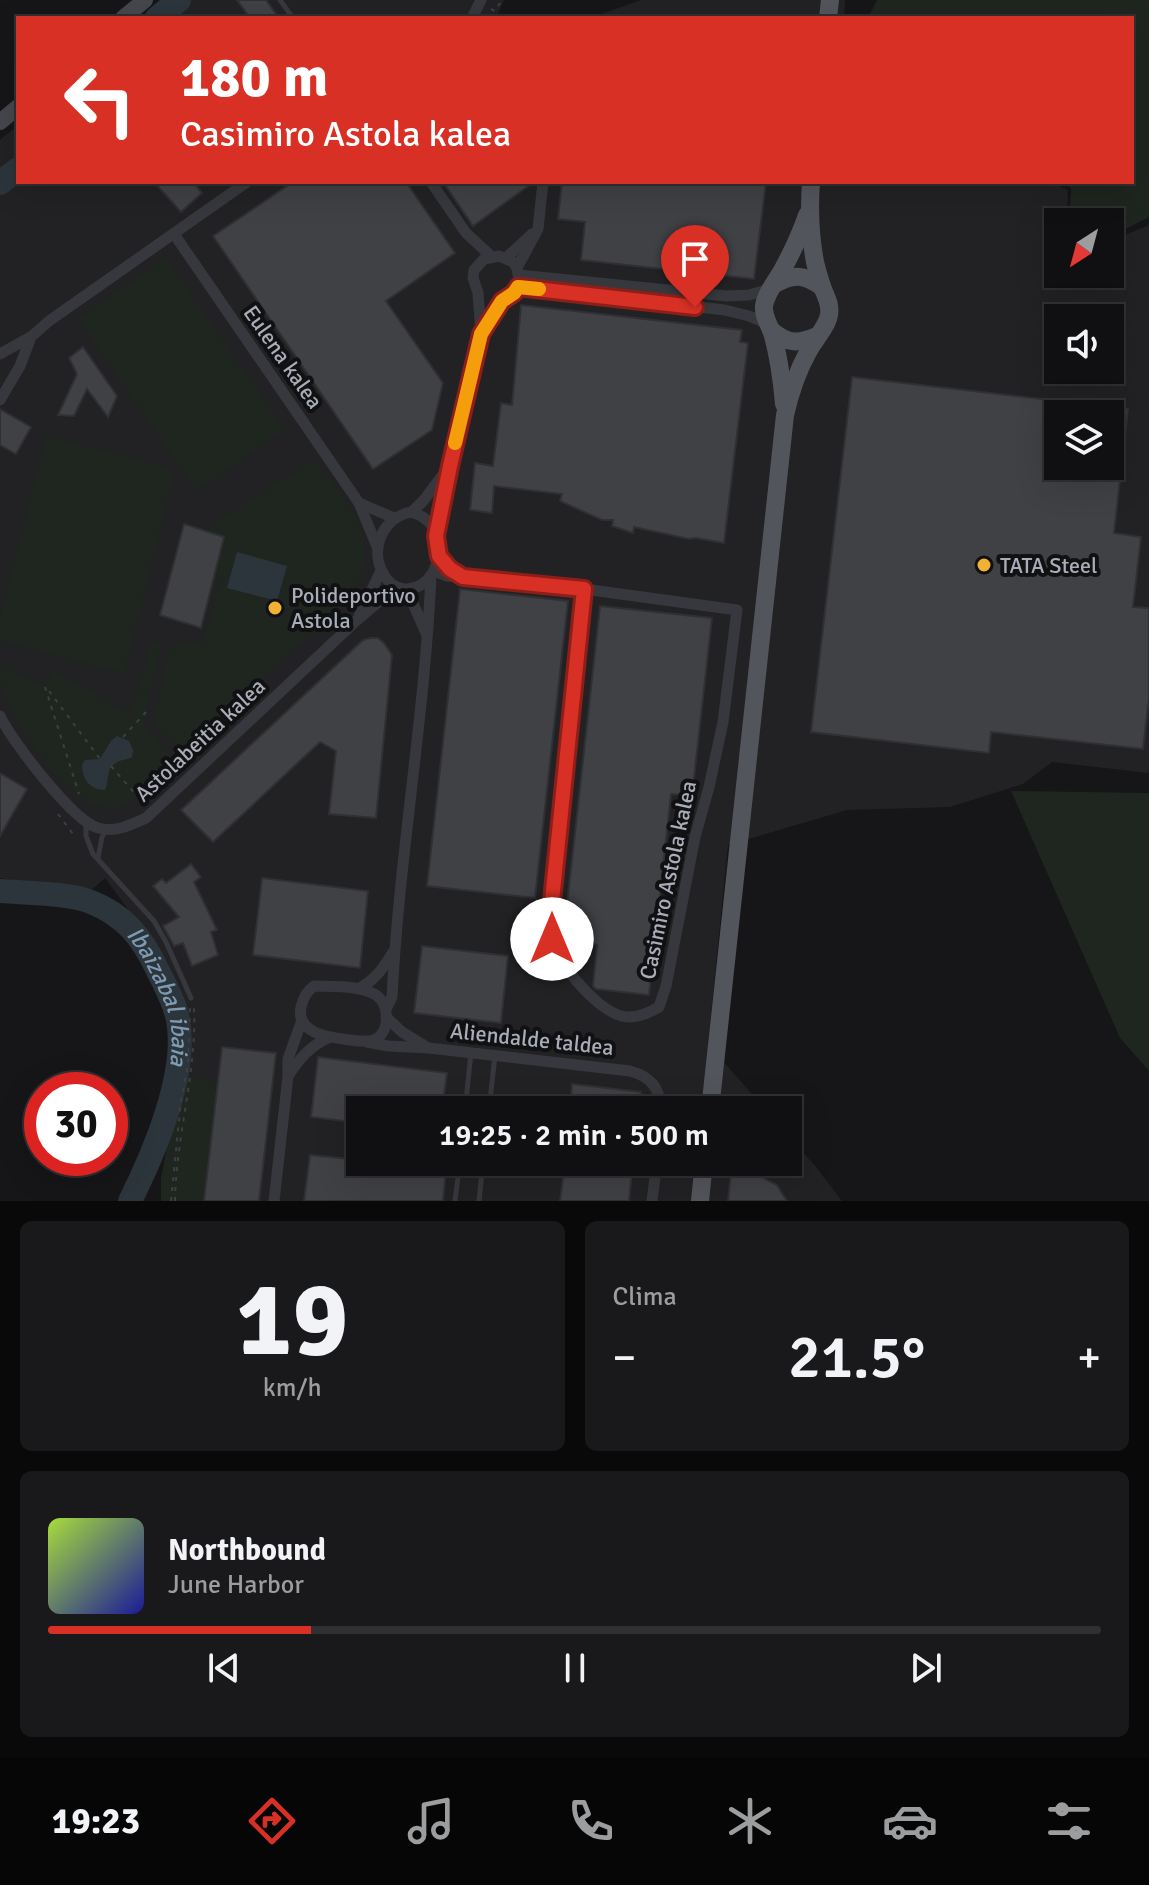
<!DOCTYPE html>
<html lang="es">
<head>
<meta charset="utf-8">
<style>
	body { margin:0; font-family:Signika,sans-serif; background:#19191b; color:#f1f3f6; height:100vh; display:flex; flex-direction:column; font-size:30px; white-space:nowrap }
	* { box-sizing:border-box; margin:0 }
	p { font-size:26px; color:#9c9d9f }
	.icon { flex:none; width:44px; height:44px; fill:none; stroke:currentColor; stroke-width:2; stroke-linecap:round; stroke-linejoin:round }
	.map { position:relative; height:1201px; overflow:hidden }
	.side { display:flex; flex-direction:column; gap:20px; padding:20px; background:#09090a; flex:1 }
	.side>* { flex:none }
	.guide { position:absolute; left:16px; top:16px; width:1118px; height:168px; border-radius:0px; box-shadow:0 8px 32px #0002,0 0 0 2px #303032; background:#d93025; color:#fff; overflow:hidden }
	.needle { width:52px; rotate:216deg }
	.fabs { position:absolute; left:1044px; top:208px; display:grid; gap:16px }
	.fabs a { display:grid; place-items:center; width:80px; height:80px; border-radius:0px; background:#101012; box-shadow:0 8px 32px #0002,0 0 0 2px #303032; font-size:40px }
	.speed { position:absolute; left:24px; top:1072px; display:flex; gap:16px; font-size:40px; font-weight:700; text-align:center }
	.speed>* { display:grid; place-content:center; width:104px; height:104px; border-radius:50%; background:#101012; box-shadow:0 8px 32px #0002,0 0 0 2px #303032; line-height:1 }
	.speed .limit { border:12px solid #d22; background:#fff; color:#111 }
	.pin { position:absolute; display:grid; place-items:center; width:68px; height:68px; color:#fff; margin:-82px -34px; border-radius:50% 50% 50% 0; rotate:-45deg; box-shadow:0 0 8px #0007 }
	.pin .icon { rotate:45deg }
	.me { position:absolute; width:88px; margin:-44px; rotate:0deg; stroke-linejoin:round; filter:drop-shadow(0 0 6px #0008) }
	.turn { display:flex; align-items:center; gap:28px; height:168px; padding:0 32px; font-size:36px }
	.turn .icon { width:104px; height:104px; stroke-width:2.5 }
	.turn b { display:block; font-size:56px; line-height:68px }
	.big { font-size:60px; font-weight:600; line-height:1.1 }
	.side .card { flex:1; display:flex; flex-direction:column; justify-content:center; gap:12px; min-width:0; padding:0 28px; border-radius:12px; background:#19191b }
	.side .dial { align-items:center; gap:0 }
	.dial b { font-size:104px; line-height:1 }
	.song { display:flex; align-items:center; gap:24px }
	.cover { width:96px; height:96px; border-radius:12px; background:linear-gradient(135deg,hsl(80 70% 55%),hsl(240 70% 35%)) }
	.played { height:8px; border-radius:4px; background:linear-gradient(90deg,#d93025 25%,#303032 25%) }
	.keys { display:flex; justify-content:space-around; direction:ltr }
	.heat { display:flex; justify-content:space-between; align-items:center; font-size:44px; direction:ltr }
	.side .tiles { flex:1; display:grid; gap:20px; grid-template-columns:1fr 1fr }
	.card:last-child { grid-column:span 2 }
	.trip { position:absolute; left:346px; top:1096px; width:456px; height:80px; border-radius:0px; background:#101012; box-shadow:0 8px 32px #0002,0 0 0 2px #303032; font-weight:600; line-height:80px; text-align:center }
	.dock { display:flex; height:128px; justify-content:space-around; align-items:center; background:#060607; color:#9c9d9f }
	.dock .icon { width:56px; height:56px }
	.dock .active { color:#d93025 }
	.dock b { font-size:36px; color:#f1f3f6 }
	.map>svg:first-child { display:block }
	.built { fill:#222225; fill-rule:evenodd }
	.green { fill:#1e261f }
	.water { fill:#2c353c }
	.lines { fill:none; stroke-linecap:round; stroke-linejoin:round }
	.river { stroke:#2c353c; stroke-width:24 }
	.building { fill:#404145; stroke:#303034; stroke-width:2; fill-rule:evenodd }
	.path { stroke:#3d3f44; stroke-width:2; stroke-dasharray:4 6; stroke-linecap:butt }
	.lane { stroke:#37383d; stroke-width:5 }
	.street { stroke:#37383d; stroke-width:11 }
	.secondary { stroke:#45474d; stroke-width:16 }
	.primary { stroke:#53555c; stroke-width:18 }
	.route-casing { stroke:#8d1f18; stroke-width:20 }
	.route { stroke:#d93025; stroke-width:14 }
	.slow { stroke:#f59e0b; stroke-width:14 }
	.poi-dot { fill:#f2b134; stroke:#111113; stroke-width:3 }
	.labels { text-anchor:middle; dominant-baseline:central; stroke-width:8; stroke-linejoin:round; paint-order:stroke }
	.street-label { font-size:22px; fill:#a8adb8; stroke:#111113 }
	.poi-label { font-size:22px; fill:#a8adb8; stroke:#111113; text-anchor:start }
	.water-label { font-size:24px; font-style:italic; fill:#7f9bb3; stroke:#111113 }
</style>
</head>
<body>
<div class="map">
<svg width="1149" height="1201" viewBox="0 0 1149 1201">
	<rect width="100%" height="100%" fill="#161618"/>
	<!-- built -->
	<g class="built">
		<polygon points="166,0 504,0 496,18 145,18"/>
		<polygon points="641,0 845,0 844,18 590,18"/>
		<path d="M18,125V182H1050L1068,190L1067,222H1058V274H1110V241L1149,225V773L1052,762L1023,784L950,807L847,810L728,845L708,1044L766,1110H360V1162H788V1135L816,1167L842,1201H161V1179L187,1047L184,1013L172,984L133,916L105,878L88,893L45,889L0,878V140ZM1058,318H1110V370H1058ZM1058,414H1110V466H1058Z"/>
	</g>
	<!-- green -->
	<g class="green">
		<polygon points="877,0 1149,0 1149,217 1110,237 1110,222 1069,222 1071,188 1060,182 1132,182 1132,18 868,18"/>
		<polygon points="166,258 285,430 197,491 78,319"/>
		<polygon points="46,436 175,469 124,673 0,641 0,617"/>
		<path d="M314,460C326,476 351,504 358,521C370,548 365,580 345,602L182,753L152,724L169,650L183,641L200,645L203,641L221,581L213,579L201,628L160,615L184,524L207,530L211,525Z"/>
		<path d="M151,643L161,644L144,726L175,762C162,773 132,805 117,808C74,816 17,728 4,694C0,684 0,674 0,663L45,687L54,671L131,714Z"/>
		<polygon points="1011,791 1149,793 1149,1071 1120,1038"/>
		<polygon points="181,1075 218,1082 204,1201 161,1201 161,1179"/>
	</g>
	<!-- water -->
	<g class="water">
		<polygon points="237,552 287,566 277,601 227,588"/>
		<path d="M117,736L129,741L133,750L132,757C126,760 118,760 113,765C106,771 109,782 105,790C90,790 82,779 82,764L85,760L100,759L111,741Z"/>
	</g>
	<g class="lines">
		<!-- river -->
		<g class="river">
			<polyline points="157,18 179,0"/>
			<polyline points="0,183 18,169"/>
			<path id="s1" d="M0,891C24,893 70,893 91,902C124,915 142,937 157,969C165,985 175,1003 178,1020C188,1074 154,1153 130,1201"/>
		</g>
	</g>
	<!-- building -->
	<g class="building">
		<polygon points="237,0 266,0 279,18 250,18"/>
		<polygon points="154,182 193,182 202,193 181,212"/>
		<polygon points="293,182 406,182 455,253 386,301 443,383 432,430 373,469 213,236"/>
		<polygon points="443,182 534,182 473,226"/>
		<polygon points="562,182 766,182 754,279 581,260 585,222 558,219"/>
		<polygon points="521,305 742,330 740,342 748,343 724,543 696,538 689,539 634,527 633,533 612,526 613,520 602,520 560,501 562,494 494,486 492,513 470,510 475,463 493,466 501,403 512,405"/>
		<polygon points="83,347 117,396 108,417 87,389 74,416 58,415 77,374 69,358"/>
		<path d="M852,377L1128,409L1114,533L1141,537L1133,607L1149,608V698L1143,749L991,732L989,753L811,732ZM1058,414H1110V466H1058Z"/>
		<polygon points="0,409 31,427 16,454 0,445"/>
		<polygon points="184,524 224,537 201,628 160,615"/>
		<polygon points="460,589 568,601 535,898 427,886"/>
		<polygon points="600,606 712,618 692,796 671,794 649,995 596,989 593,986 597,945 563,941"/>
		<polygon points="371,638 378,638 384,643 392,655 376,818 329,814 336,751 320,742 213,842 181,810 363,640"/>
		<polygon points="0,773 27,789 0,836"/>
		<polygon points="191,864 201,877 194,882 217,930 211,932 218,955 192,966 183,943 174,946 163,926 179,917 153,886 162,879 166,883"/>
		<polygon points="262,878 368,891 360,968 253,955"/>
		<polygon points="422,946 508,956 501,1023 414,1013"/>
		<polygon points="222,1047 276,1053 259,1201 204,1201"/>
		<polygon points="318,1057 447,1073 442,1110 360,1110 360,1123 311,1117"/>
		<polygon points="572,1084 641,1092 639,1110 570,1110"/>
		<polygon points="310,1155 360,1160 360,1162 446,1170 443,1201 304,1201"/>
		<polygon points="565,1162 633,1162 629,1201 560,1201"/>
		<polygon points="732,1162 777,1185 787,1201 728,1201"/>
	</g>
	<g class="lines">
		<!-- path -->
		<g class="path">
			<polyline points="491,9 495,11 502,0"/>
			<polyline points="45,687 79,794"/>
			<polyline points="49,691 100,759"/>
			<polyline points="123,737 147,711"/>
			<polyline points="111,766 137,796"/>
			<polyline points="58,814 76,838"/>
			<polyline points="171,1201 181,1100 188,1064 190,1008"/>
			<path d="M175,1201C176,1136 197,1072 194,1007"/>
		</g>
		<!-- lane -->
		<g class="lane">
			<polyline points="280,0 293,18"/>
			<polyline points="86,821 86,836 93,854 154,921 166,942 191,998"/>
			<polyline points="98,858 102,837 107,829"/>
			<polyline points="465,1110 471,1053"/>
			<polyline points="489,1110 495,1055"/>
			<polyline points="455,1201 460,1162"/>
			<polyline points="479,1201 483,1162"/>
		</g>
		<!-- street -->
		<g class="street">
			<polyline points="472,18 481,0"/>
			<polyline points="431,182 466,233 491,256"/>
			<polyline points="174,234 359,503 378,549"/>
			<polyline points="506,258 532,234"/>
			<polyline points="517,268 538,229 543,182"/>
			<polyline points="519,275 727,296 749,295 770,289"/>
			<polyline points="518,287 725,310 749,316 768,324"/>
			<polyline points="0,354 32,336 49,321 247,182"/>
			<polyline points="0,400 20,366 31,337"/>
			<polyline points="359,503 394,518"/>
			<path d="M412,512C416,514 420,515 424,518C441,529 442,557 432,574C420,593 394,595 383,573C369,548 384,516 412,512Z"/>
			<polyline points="412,512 424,500 447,469"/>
			<polyline points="436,536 450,466 481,334 478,293 473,278 474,270 484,259 499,256 513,262 517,268 519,281 514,293 502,301 481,334"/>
			<path d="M434,571L447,576L584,589L737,610L723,722L709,787L695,837L666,986L659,1007C649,1013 640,1017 629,1017C603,1017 567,973 556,951C551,941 551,930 550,920L584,589"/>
			<polyline points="407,590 426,633"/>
			<polyline points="359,616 381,571"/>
			<path d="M0,716C11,740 73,821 98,828C115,833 131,825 146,818L357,620L396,587"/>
			<path d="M314,986C333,987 359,985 376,995C389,1004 391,1030 376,1039C371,1042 364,1041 358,1041C338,1038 295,1037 301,1007C303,998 307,991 314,986Z"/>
			<path d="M358,989C375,980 383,969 393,952"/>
			<path d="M386,1009L392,997C399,856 425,716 431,575"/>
			<polyline points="386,1017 402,1032 425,1046"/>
			<path d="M367,1042L388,1046L429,1048L630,1071C652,1077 659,1088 662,1110"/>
			<path d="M288,1076C300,1058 310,1046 330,1037"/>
			<polyline points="274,1201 288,1076 288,1059 302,1020"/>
			<polyline points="652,1201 657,1162"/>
		</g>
		<!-- secondary -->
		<g class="secondary">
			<polyline points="123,18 145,0"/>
			<polyline points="0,122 18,107"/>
		</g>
		<!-- primary -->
		<g class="primary">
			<polyline points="828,18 830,0"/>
			<path d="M775,284C794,273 805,275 822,287"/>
			<path d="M772,331C788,344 798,344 817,336"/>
			<path d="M784,404C782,381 779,358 773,336C770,325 763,317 764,306C766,292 778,279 784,267C793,250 801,233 807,215"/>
			<path d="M710,1110L785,415C790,393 797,372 808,352C814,340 827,327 829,315C831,303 825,296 822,286C819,278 817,270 815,262C810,235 809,209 811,182"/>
			<polyline points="700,1201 704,1162"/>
		</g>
	</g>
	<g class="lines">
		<defs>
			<polyline id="route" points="552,939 550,920 584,589 463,577 450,569 439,556 436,536 450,466 481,334 502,301 514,293 518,287 695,307"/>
		</defs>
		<!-- route casing -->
		<use href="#route" class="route-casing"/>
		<!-- route -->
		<use href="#route" class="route"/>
		<!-- slow -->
		<polyline class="slow" points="455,443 481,334 502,301 514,293 518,287 539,289"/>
	</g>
	<!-- markers -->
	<g class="poi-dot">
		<circle cx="984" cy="565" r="8"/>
		<circle cx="275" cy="608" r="8"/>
	</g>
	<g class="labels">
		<!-- street labels -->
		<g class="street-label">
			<text transform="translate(283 357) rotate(55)">Eulena kalea</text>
			<text transform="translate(200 740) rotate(-43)">Astolabeitia kalea</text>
			<text transform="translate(668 880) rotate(-78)">Casimiro Astola kalea</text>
			<text transform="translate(532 1039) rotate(6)">Aliendalde taldea</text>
		</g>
		<!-- poi labels -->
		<g class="poi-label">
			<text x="1000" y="565">TATA Steel</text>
			<text x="291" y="595">Polideportivo<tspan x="291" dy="25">Astola</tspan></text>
		</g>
		<!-- water labels -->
		<g class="water-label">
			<text stroke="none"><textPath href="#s1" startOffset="216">Ibaizabal ibaia</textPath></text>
		</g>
	</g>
</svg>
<div class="fabs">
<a><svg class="needle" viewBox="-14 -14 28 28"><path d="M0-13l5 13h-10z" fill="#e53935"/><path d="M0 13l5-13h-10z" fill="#9c9d9f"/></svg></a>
<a><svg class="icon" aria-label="sound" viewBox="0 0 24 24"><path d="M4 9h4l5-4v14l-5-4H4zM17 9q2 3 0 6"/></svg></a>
<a><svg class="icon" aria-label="layers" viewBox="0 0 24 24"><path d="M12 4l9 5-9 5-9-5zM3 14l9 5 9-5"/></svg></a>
</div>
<div class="speed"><div class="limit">30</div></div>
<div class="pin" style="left:695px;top:307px;background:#d93025"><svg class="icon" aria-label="arrive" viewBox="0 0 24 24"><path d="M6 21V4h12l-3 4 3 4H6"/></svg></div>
<svg class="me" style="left:552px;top:939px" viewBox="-20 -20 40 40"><circle r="19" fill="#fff"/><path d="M0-13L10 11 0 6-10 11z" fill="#d93025"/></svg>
<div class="trip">19:25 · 2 min · 500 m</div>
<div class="guide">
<div class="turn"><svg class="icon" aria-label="left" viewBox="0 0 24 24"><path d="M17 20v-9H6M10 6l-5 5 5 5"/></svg><div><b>180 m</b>Casimiro Astola kalea</div></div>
</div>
</div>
<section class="side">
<div class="tiles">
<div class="card dial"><b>19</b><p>km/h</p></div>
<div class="card"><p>Clima</p>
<div class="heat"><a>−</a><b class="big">21.5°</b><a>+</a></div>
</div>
<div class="card">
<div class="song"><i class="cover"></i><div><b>Northbound</b><p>June Harbor</p></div></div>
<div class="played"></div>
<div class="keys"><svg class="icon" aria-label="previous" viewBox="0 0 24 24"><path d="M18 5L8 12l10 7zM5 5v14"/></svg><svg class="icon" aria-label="pause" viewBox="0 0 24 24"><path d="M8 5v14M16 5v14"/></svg><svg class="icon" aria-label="next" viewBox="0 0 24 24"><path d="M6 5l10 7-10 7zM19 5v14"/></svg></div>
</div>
</div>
</section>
<nav class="dock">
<b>19:23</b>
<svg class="icon active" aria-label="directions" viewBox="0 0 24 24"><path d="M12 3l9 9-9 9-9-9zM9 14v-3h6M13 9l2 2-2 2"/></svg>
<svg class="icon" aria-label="music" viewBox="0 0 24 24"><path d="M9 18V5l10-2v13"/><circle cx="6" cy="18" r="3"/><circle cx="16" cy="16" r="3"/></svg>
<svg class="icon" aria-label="phone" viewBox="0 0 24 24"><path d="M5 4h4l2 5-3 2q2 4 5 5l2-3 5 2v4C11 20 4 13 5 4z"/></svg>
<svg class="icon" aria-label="climate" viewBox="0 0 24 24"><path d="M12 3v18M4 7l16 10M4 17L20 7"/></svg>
<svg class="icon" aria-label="car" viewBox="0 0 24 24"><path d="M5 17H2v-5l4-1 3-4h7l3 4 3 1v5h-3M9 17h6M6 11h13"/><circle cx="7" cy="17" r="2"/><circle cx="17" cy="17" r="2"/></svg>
<svg class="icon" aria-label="filters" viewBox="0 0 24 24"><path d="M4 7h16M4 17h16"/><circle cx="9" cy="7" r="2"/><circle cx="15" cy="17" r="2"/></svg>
</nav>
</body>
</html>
